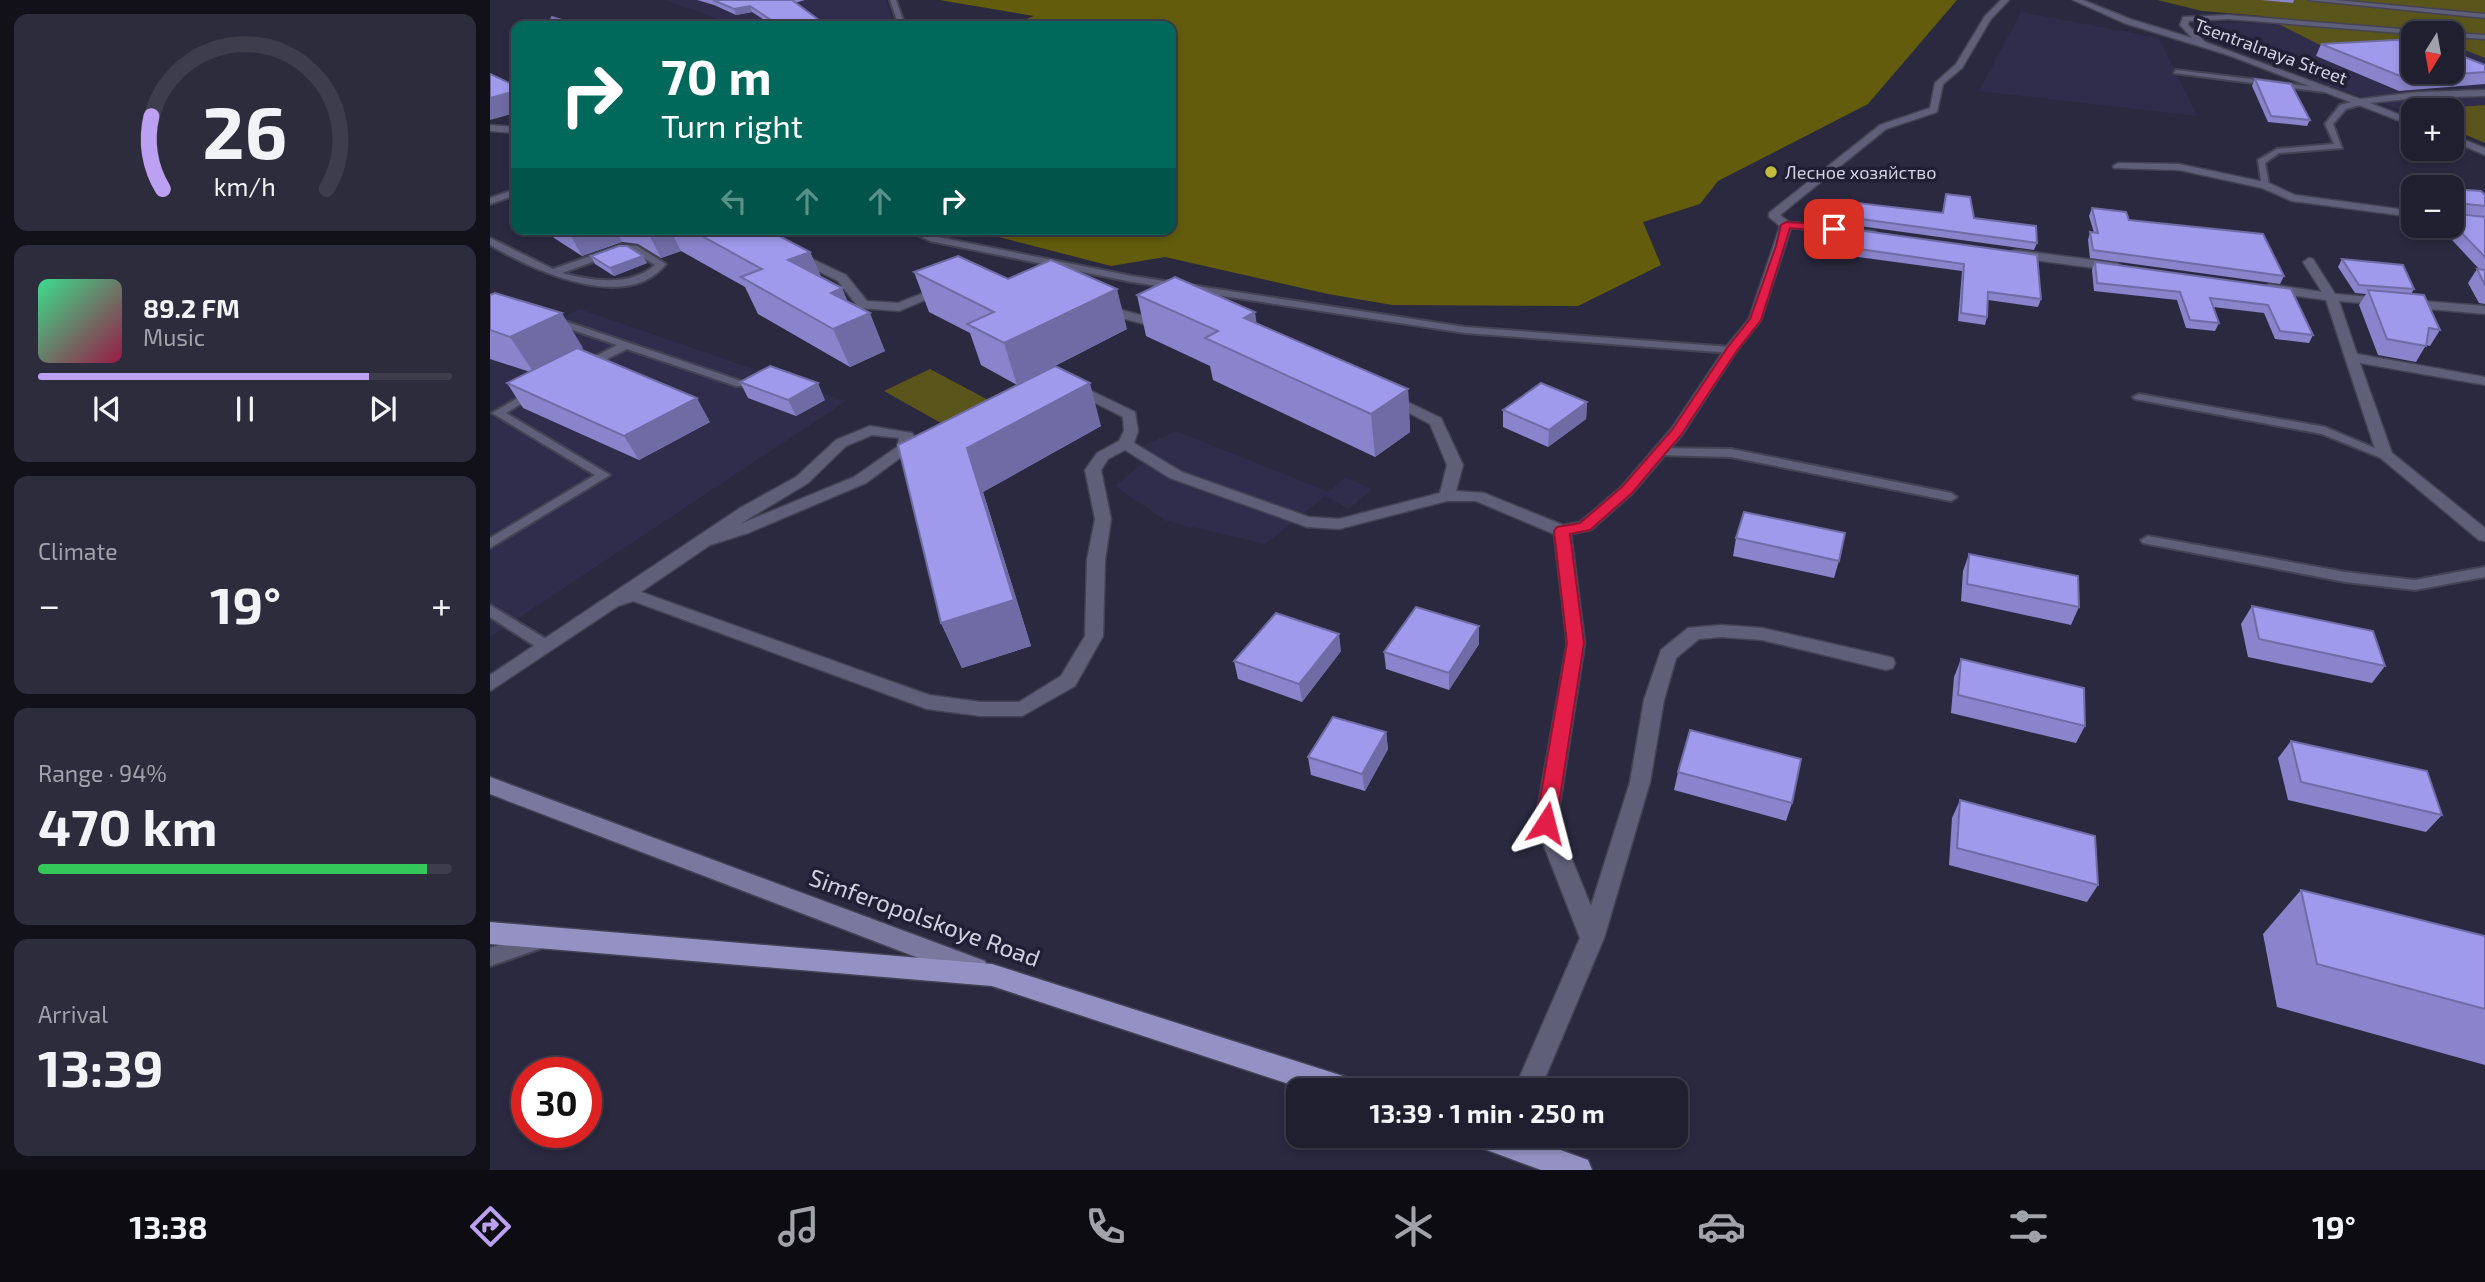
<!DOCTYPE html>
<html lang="en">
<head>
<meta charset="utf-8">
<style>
	body { margin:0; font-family:"Exo 2",sans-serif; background:#2d2c3c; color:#f1f3f6; height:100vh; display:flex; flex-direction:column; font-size:26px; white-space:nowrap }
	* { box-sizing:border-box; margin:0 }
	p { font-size:23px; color:#a2a2ab }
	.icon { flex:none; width:38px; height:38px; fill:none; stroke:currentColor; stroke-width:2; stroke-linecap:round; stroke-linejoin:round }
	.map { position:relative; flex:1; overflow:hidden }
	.drawer { display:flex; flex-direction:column; gap:14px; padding:14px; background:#12111a; width:490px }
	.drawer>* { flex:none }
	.guide { position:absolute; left:21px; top:21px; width:665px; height:214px; border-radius:14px; box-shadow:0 4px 10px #0003,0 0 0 2px #3d3d4c; background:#00695c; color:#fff; overflow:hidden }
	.needle { width:46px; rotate:191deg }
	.fabs { position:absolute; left:1911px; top:21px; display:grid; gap:14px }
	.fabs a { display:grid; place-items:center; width:63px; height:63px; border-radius:14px; background:#201f30; box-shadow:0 4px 10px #0003,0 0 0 2px #3d3d4c; font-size:35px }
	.speed { position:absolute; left:21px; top:1057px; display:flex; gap:14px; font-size:35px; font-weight:700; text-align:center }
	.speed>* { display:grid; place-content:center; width:91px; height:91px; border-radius:50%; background:#201f30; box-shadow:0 4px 10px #0003,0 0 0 2px #3d3d4c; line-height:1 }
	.speed .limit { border:10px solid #d22; background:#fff; color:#111 }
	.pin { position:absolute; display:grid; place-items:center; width:60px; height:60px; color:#fff; margin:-30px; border-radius:14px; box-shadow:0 4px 10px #0006 }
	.me { position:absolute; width:77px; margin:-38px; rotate:9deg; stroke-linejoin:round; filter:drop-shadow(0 0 5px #0008) }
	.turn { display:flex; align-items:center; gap:24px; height:147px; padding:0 35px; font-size:32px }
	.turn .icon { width:91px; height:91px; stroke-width:2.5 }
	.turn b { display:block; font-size:49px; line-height:60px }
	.lanes { display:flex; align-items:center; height:66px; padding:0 35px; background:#0003; justify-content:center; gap:35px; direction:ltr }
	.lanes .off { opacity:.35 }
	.big { font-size:52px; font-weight:700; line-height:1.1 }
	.drawer .card { flex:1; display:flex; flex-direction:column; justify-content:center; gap:10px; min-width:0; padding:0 24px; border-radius:14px; background:#2d2c3c }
	.drawer .dial { align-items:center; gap:0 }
	.dial svg { height:182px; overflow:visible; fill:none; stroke:#3d3d4c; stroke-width:7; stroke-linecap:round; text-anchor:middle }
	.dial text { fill:#f1f3f6; stroke:none }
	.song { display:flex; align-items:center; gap:21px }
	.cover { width:84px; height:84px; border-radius:10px; background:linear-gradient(135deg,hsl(150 70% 55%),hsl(340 70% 35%)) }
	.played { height:7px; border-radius:4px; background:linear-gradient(90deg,#bca0f2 80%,#3d3d4c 80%) }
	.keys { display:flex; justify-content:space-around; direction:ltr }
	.heat { display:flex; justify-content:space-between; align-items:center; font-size:38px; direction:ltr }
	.charge { height:10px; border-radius:5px; background:linear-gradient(90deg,#34c759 94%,#3d3d4c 0) }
	.trip { position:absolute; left:796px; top:1078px; width:402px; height:70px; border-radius:14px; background:#201f30; box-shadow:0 4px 10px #0003,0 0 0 2px #3d3d4c; font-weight:700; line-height:70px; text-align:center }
	.tabs { display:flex; height:112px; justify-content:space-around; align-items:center; background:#0d0c13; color:#a2a2ab }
	.tabs .icon { width:49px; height:49px }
	.tabs .on { color:#bca0f2 }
	.tabs b { font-size:32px; color:#f1f3f6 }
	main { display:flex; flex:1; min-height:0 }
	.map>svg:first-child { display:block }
	.built { fill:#2f2d4b }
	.green { fill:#59551b }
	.forest { fill:#625c0c }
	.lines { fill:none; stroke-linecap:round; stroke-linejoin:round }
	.service-casing { stroke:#444356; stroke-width:4 }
	.minor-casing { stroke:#444356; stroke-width:3 }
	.secondary-casing { stroke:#444356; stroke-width:3 }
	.primary-casing { stroke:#444356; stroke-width:3 }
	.service { fill:#605f79; fill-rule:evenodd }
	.minor { fill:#605f79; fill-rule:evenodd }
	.secondary { fill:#7a789e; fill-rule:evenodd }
	.primary { fill:#9492c4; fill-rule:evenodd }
	.wall { fill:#8984cb }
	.shaded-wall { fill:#6f6ca5 }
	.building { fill:#9f9aec; stroke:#6f6ca5; stroke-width:2 }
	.route { fill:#e11d48; stroke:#92132f; stroke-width:2 }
	.poi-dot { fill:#c6bc3c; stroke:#211f36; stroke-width:2.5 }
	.labels { text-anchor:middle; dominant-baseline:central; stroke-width:7; stroke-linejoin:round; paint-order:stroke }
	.far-street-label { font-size:18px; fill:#d1d1e0; stroke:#211f36 }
	.far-poi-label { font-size:18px; fill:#d1d1e0; stroke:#211f36; text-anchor:start }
	.near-street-label { font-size:24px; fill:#d1d1e0; stroke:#211f36 }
</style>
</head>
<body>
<main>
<section class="drawer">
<div class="card dial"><svg viewBox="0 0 100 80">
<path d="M14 69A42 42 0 1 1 86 69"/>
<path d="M14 69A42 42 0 0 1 9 37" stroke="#bca0f2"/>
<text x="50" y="56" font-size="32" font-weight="700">26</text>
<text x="50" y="72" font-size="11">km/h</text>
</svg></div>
<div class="card">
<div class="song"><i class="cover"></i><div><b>89.2 FM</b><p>Music</p></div></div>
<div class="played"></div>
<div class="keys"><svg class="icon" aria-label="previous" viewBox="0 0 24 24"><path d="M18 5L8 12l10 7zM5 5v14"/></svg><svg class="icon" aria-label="pause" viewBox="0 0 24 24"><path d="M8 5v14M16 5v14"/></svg><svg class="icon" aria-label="next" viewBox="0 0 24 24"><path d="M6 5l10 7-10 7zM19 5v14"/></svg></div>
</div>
<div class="card"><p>Climate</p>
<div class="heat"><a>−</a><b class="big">19°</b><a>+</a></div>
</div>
<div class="card"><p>Range · 94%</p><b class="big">470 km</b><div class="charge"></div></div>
<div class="card"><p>Arrival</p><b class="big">13:39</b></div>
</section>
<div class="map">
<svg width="1995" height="1170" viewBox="0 0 1995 1170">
	<rect width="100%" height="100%" fill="#2a2940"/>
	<!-- built -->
	<g class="built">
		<polygon points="175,0 396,0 405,26 248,26"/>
		<polygon points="1531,12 1669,38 1707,116 1489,91"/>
		<polygon points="1783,22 1923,72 1962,72 1962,45 1966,45 1995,58 1995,105 1915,111 1837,85 1707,24"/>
		<polygon points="90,309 356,401 0,637 0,354"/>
		<polygon points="686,431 839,492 855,477 882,489 859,509 835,496 775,544 676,521 625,486 663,455 650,447"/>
	</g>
	<!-- green -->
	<g class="green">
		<polygon points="1667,0 1995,0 1995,58 1962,45 1962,33 1923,33 1923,46 1836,48 1773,16 1712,11"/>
		<polygon points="1995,105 1995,143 1962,129 1962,110 1923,110 1923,114 1915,111"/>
		<polygon points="440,369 504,403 458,427 394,391"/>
	</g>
	<!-- forest -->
	<polygon class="forest" points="449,0 1467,0 1378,104 1228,181 1210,204 1153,222 1171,265 1088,306 902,305 838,294 675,257 621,266 478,229 681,229 681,26 519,26 544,16"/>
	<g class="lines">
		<defs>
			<g id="service">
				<polygon points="400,0 406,0 415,26 409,26"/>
				<polygon points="1686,70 1834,88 1838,90 1834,92 1684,73"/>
				<polygon points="1870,100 1873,100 1873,104 1856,109 1843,124 1852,148 1789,153 1775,163 1779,185 1772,187 1768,160 1787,149 1844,144 1835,124 1850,105"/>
				<polygon points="26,189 26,195 0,204 0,198"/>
				<polygon points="416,229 428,229 443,236 642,276 975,327 1241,347 1246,350 1241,353 975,333 642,282 440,241"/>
				<path d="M0,238L63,269L132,245L147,246L176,264C136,314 43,270 0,245ZM133,251H142L165,265C140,287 102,281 72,273Z"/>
				<polygon points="63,317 254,382 256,384 254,386 246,386 137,349 99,368 91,368 91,364 127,345 59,322 58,320"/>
				<polygon points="43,389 47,390 47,394 16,413 120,475 0,548 0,538 105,475 2,413"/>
				<polygon points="1649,394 1835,427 1901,455 1899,458 1891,458 1832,434 1645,399 1643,397"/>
				<polygon points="1170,448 1241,449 1461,493 1467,497 1461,501 1241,457 1166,455 1164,452 1166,449"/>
				<polygon points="1658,536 1855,572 1925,580 1995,567 1995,577 1925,590 1855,582 1653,543 1651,540"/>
				<polygon points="0,605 61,642 63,646 61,650 51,650 0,617"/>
				<polygon points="48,932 55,935 57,941 55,947 0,966 0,948"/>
			</g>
			<g id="minor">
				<path d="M1511,0H1519L1501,19L1472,68L1453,84L1447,112L1396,129L1290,215L1299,222L1384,231L1390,234L1388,236L1301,228L1271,320L1246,352L1192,435L1143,493L1101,530L1081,534L1095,643L1067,823L1101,906L1140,782L1154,700L1171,650L1198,628L1231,625L1272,628L1396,656L1403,658L1405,663L1403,668L1396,670L1272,640L1231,637L1209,639L1186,658L1174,700L1160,782L1114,938L1050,1090H1024L1090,938L1045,823L1077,643L1064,534L986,501H957L849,529L817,527L680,478L635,450L618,459L611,470L621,519L615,560L613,636L585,686L532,716H491L437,709L143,601L128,606L0,691V675L250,508L306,477L346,440L380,426L422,433L424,436L422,449L376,483L258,533L220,545L151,592L439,695L491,702H529L571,676L595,636L597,560L605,519L595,470L607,453L629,441L634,431L633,417L576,388L574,385L581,381L645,412L648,431L644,443L692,472L819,517L849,519L950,493L957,465L940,424L891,398L893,395H903L951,418L973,465L966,491L994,493L1073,525L1090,522L1131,487L1181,429L1236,347L1259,319L1290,226L1279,217V213L1390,125L1440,108L1445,83L1466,64L1495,16ZM382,435L409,438L407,447L364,477L250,524L318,483L356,446Z"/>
				<polygon points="1583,0 1593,0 1640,19 1702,38 1690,25 1693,17 1738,15 1936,31 1940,33 1923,34 1738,19 1699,21 1698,25 1715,42 1870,99 1927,92 1995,90 1995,96 1927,98 1880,103 1923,120 1923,126 1738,55 1634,23"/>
				<polygon points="1818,0 1846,0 1995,14 1995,18"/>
				<polygon points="1959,33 1962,33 1995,35 1995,39 1962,37"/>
				<polygon points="0,125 26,127 26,133 0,131"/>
				<polygon points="1962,135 1995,148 1995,155 1962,141"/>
				<polygon points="1628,163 1689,164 1779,183 1805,195 1923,211 1923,217 1802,201 1772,188 1689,170 1624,168 1623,166"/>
				<polygon points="273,229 285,229 282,240 356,275 377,301 408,303 449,287 457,287 459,290 409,311 369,308 348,281 272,243"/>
				<polygon points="1526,250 1627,263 1633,267 1627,271 1522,257 1522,251"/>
				<polygon points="1819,258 1823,259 1845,294 1995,306 1995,314 1849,301 1867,354 1995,377 1995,385 1870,363 1902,453 1995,528 1995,541 1989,540 1887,455 1836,300 1779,292 1773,288 1779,284 1832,292 1813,262"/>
				<polygon points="613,305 654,316 674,310 680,314 654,324 608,312 608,306"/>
			</g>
			<polygon id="secondary" points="0,777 495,961 498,969 495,977 486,980 0,794"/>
			<g id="primary">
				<polygon points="0,922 502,964 856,1077 865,1081 869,1090 817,1090 502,986 0,944"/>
				<polygon points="983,1136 1032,1136 1098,1160 1102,1170 1051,1170 986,1146"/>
			</g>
		</defs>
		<!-- service casing -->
		<use href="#service" class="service-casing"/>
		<!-- minor casing -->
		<use href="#minor" class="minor-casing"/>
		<!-- secondary casing -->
		<use href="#secondary" class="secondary-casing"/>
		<!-- primary casing -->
		<use href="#primary" class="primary-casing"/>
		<!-- service -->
		<use href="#service" class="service"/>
		<!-- minor -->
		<use href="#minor" class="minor"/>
		<!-- secondary -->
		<use href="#secondary" class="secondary"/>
		<!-- primary -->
		<use href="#primary" class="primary"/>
	</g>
	<!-- wall -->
	<g class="wall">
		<polygon points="207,0 315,0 305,3 337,26 284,26 262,12 246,15 224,5"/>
		<polygon points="1771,0 1804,0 1803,3"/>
		<polygon points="1831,44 1995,65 1995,84 1909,91 1826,56"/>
		<polygon points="1765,79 1820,120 1817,126 1778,122 1762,86"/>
		<polygon points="1962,189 1995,195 1995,304 1989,303 1978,283 1987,269 1990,270 1949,226 1962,226"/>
		<polygon points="1456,194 1484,218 1547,243 1544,250 1362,225 1368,203 1452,213"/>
		<polygon points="1602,208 1639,220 1794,276 1790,284 1600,258 1598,240 1600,232 1604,233 1599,216"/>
		<polygon points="58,229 276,229 320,252 331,277 352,288 357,301 395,351 360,367 268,314 255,287 191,251 171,258 148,244 132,242 92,256 64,238"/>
		<polygon points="1360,229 1547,255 1551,299 1548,307 1498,300 1497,317 1495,325 1468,321 1472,271 1353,255"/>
		<polygon points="101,256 157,263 124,276 105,264"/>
		<polygon points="1852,259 1924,289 1921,294 1950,330 1940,346 1936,345 1926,362 1888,355 1869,305 1876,294 1865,293 1848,267"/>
		<polygon points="1605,262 1801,289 1823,335 1819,343 1785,339 1774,313 1723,307 1729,323 1725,331 1696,328 1687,300 1604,291 1602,270"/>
		<polygon points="424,272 518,279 637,329 565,366 611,426 493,492 541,646 472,668 451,623 527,385 491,365 480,333 439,312"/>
		<polygon points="0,295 93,348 90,350 220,422 149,460 33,408 17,383 40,372 0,359"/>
		<polygon points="647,295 767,324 918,389 920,432 885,457 723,380 720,366 656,336"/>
		<polygon points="250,382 335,400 306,416 258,398"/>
		<polygon points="1097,402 1096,419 1058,447 1013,427 1013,410"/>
		<polygon points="1246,538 1349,561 1344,578 1243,556"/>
		<polygon points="1479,554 1589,607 1581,625 1471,601 1473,571"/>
		<polygon points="1762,606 1895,666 1882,683 1758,657 1751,624"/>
		<polygon points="989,626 989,644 959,690 896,669 894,652"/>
		<polygon points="851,651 812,702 748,679 744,661"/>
		<polygon points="1471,659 1595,726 1586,743 1461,713 1464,677"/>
		<polygon points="896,732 898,749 875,791 821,775 818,757"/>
		<polygon points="1801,741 1952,815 1936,832 1798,800 1788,758"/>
		<polygon points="1188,772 1302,803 1296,821 1184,790"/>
		<polygon points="1470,800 1608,885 1597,902 1459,865 1462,818"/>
		<polygon points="1811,890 1995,936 1995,1065 1787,1007 1773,934"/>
	</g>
	<!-- shaded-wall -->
	<g class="shaded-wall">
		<polygon points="260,6 262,12 246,15 244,9"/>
		<polygon points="26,91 26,113 0,120 0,98"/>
		<polygon points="77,229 125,229 132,242 92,256"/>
		<polygon points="156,229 180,229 191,251 171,258"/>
		<polygon points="320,252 336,288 298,260"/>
		<polygon points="153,256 157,263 124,276 120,268"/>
		<polygon points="352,288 365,319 380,313 395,351 360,367 343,329 341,293"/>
		<polygon points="627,289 637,329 527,385 514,343"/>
		<polygon points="765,312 771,353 760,359 754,318"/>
		<polygon points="72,313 93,348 44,373 20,337"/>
		<polygon points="328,383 335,400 306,416 298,400"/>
		<polygon points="600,383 611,426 493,492 541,646 472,668 451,623 477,448"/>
		<polygon points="918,389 920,432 885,457 881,414"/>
		<polygon points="207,398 220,422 149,460 134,436"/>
		<polygon points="1097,402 1096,419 1058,447 1059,430"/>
		<polygon points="989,626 989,644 959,690 959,673"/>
		<polygon points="849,634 851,651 812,702 809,684"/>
		<polygon points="896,732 898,749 875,791 872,774"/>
	</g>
	<!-- building -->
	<g class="building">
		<polygon points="223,0 302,0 337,26 290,26 260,6 244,9"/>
		<polygon points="62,17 92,26 58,26"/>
		<polygon points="1923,39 1923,72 1962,72 1962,52 1995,65 1995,72 1915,78 1831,44"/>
		<polygon points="0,74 26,86 26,91 0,98"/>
		<polygon points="1765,79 1801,84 1820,120 1781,116"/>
		<polygon points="1962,189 1991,191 1995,195 1995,206 1968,203 1965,211 1968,214 1995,217 1995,257 1962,223"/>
		<polygon points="1456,194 1480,197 1484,218 1546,226 1547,243 1363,218 1368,203 1453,213"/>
		<polygon points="1602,208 1636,212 1639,220 1773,234 1794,276 1603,250 1600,232 1608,233"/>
		<polygon points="199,229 276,229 320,252 298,260 352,288 341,293 380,313 343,329 251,277 272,269"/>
		<polygon points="1360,229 1547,255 1551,299 1498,292 1497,317 1471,313 1474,264 1355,247"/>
		<polygon points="129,246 137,246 153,256 120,268 101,256"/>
		<polygon points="468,256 518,279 561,260 627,289 514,343 477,324 504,312 424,272"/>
		<polygon points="1852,259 1913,265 1924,289 1869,285"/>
		<polygon points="1605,262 1801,289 1823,335 1790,331 1778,305 1720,298 1729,323 1700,320 1690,292 1607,283"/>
		<polygon points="1987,269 1995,270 1995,285"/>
		<polygon points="685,277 765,312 754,318 918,389 881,414 715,338 728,331 647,295"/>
		<polygon points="1878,290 1934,295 1950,330 1939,328 1936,346 1897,339"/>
		<polygon points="5,293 72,313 20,337 0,330 0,295"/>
		<polygon points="87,348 207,398 134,436 17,383"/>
		<polygon points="280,366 328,383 298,400 250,382"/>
		<polygon points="565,366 600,383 477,448 524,600 451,623 408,445"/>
		<polygon points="1051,383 1097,402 1059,430 1013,410"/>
		<polygon points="1254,512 1355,533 1349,561 1246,538"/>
		<polygon points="1479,554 1588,576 1589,607 1477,584"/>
		<polygon points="1762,606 1883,631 1895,666 1769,639"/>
		<polygon points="926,607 989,626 959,673 894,652"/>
		<polygon points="786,613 849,634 809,684 744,661"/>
		<polygon points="1471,659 1594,688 1595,726 1468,695"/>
		<polygon points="843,717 896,732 872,774 818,757"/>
		<polygon points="1200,730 1311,759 1302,803 1188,772"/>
		<polygon points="1801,741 1937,771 1952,815 1811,782"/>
		<polygon points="1470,800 1605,836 1608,885 1467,848"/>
		<polygon points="1811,890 1995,936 1995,1009 1827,964"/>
	</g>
	<!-- route -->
	<polygon class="route" points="1296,222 1344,225 1350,229 1344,232 1300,228 1271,320 1246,352 1191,435 1142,493 1100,530 1080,534 1094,643 1066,823 1063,829 1056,831 1049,829 1046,823 1077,643 1064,531 1067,527 1090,523 1132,487 1182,430 1237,348 1260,319 1286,246 1291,225"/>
	<!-- markers -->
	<circle class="poi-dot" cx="1281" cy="172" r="7"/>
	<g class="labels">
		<!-- far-street labels -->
		<g class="far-street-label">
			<text transform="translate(1781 51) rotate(20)">Tsentralnaya Street</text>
		</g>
		<!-- far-poi labels -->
		<g class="far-poi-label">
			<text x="1295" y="172">Лесное хозяйство</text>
		</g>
		<!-- near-street labels -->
		<g class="near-street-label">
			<text transform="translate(435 917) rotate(20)">Simferopolskoye Road</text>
		</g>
	</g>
</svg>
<div class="fabs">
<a><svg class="needle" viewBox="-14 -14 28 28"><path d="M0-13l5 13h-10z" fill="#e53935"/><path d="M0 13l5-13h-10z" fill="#a2a2ab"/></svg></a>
<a>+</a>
<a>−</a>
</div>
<div class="speed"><div class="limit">30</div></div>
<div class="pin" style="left:1344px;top:229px;background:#d93025"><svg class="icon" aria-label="arrive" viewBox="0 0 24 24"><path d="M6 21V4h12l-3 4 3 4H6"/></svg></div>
<svg class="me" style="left:1056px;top:823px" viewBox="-20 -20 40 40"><path d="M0-17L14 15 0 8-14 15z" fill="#e11d48" stroke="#fff" stroke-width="4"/></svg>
<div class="trip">13:39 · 1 min · 250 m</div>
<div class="guide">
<div class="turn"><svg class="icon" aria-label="right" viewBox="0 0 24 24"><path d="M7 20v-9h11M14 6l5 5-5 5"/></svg><div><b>70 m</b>Turn right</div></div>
<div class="lanes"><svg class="icon off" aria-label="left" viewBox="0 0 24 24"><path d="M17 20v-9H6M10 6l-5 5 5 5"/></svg><svg class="icon off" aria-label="ahead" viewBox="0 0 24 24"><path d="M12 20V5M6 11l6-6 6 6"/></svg><svg class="icon off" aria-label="ahead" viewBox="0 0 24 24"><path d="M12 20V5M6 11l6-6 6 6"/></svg><svg class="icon" aria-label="right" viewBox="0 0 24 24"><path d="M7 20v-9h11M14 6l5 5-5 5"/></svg></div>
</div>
</div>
</main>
<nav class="tabs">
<b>13:38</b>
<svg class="icon on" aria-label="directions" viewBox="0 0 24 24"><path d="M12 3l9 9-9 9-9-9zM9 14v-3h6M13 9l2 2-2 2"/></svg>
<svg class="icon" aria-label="music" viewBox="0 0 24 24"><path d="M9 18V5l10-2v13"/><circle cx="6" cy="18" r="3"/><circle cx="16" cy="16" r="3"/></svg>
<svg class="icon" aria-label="phone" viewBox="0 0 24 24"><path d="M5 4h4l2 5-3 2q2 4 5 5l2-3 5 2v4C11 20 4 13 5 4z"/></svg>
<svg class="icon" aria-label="climate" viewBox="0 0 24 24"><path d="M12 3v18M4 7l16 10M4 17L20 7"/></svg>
<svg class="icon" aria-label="car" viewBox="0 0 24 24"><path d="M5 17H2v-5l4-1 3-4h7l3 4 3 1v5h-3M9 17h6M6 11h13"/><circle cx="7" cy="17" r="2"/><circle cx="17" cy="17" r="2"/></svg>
<svg class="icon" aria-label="filters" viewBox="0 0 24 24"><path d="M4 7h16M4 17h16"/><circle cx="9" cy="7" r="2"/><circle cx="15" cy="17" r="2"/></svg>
<b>19°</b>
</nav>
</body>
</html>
